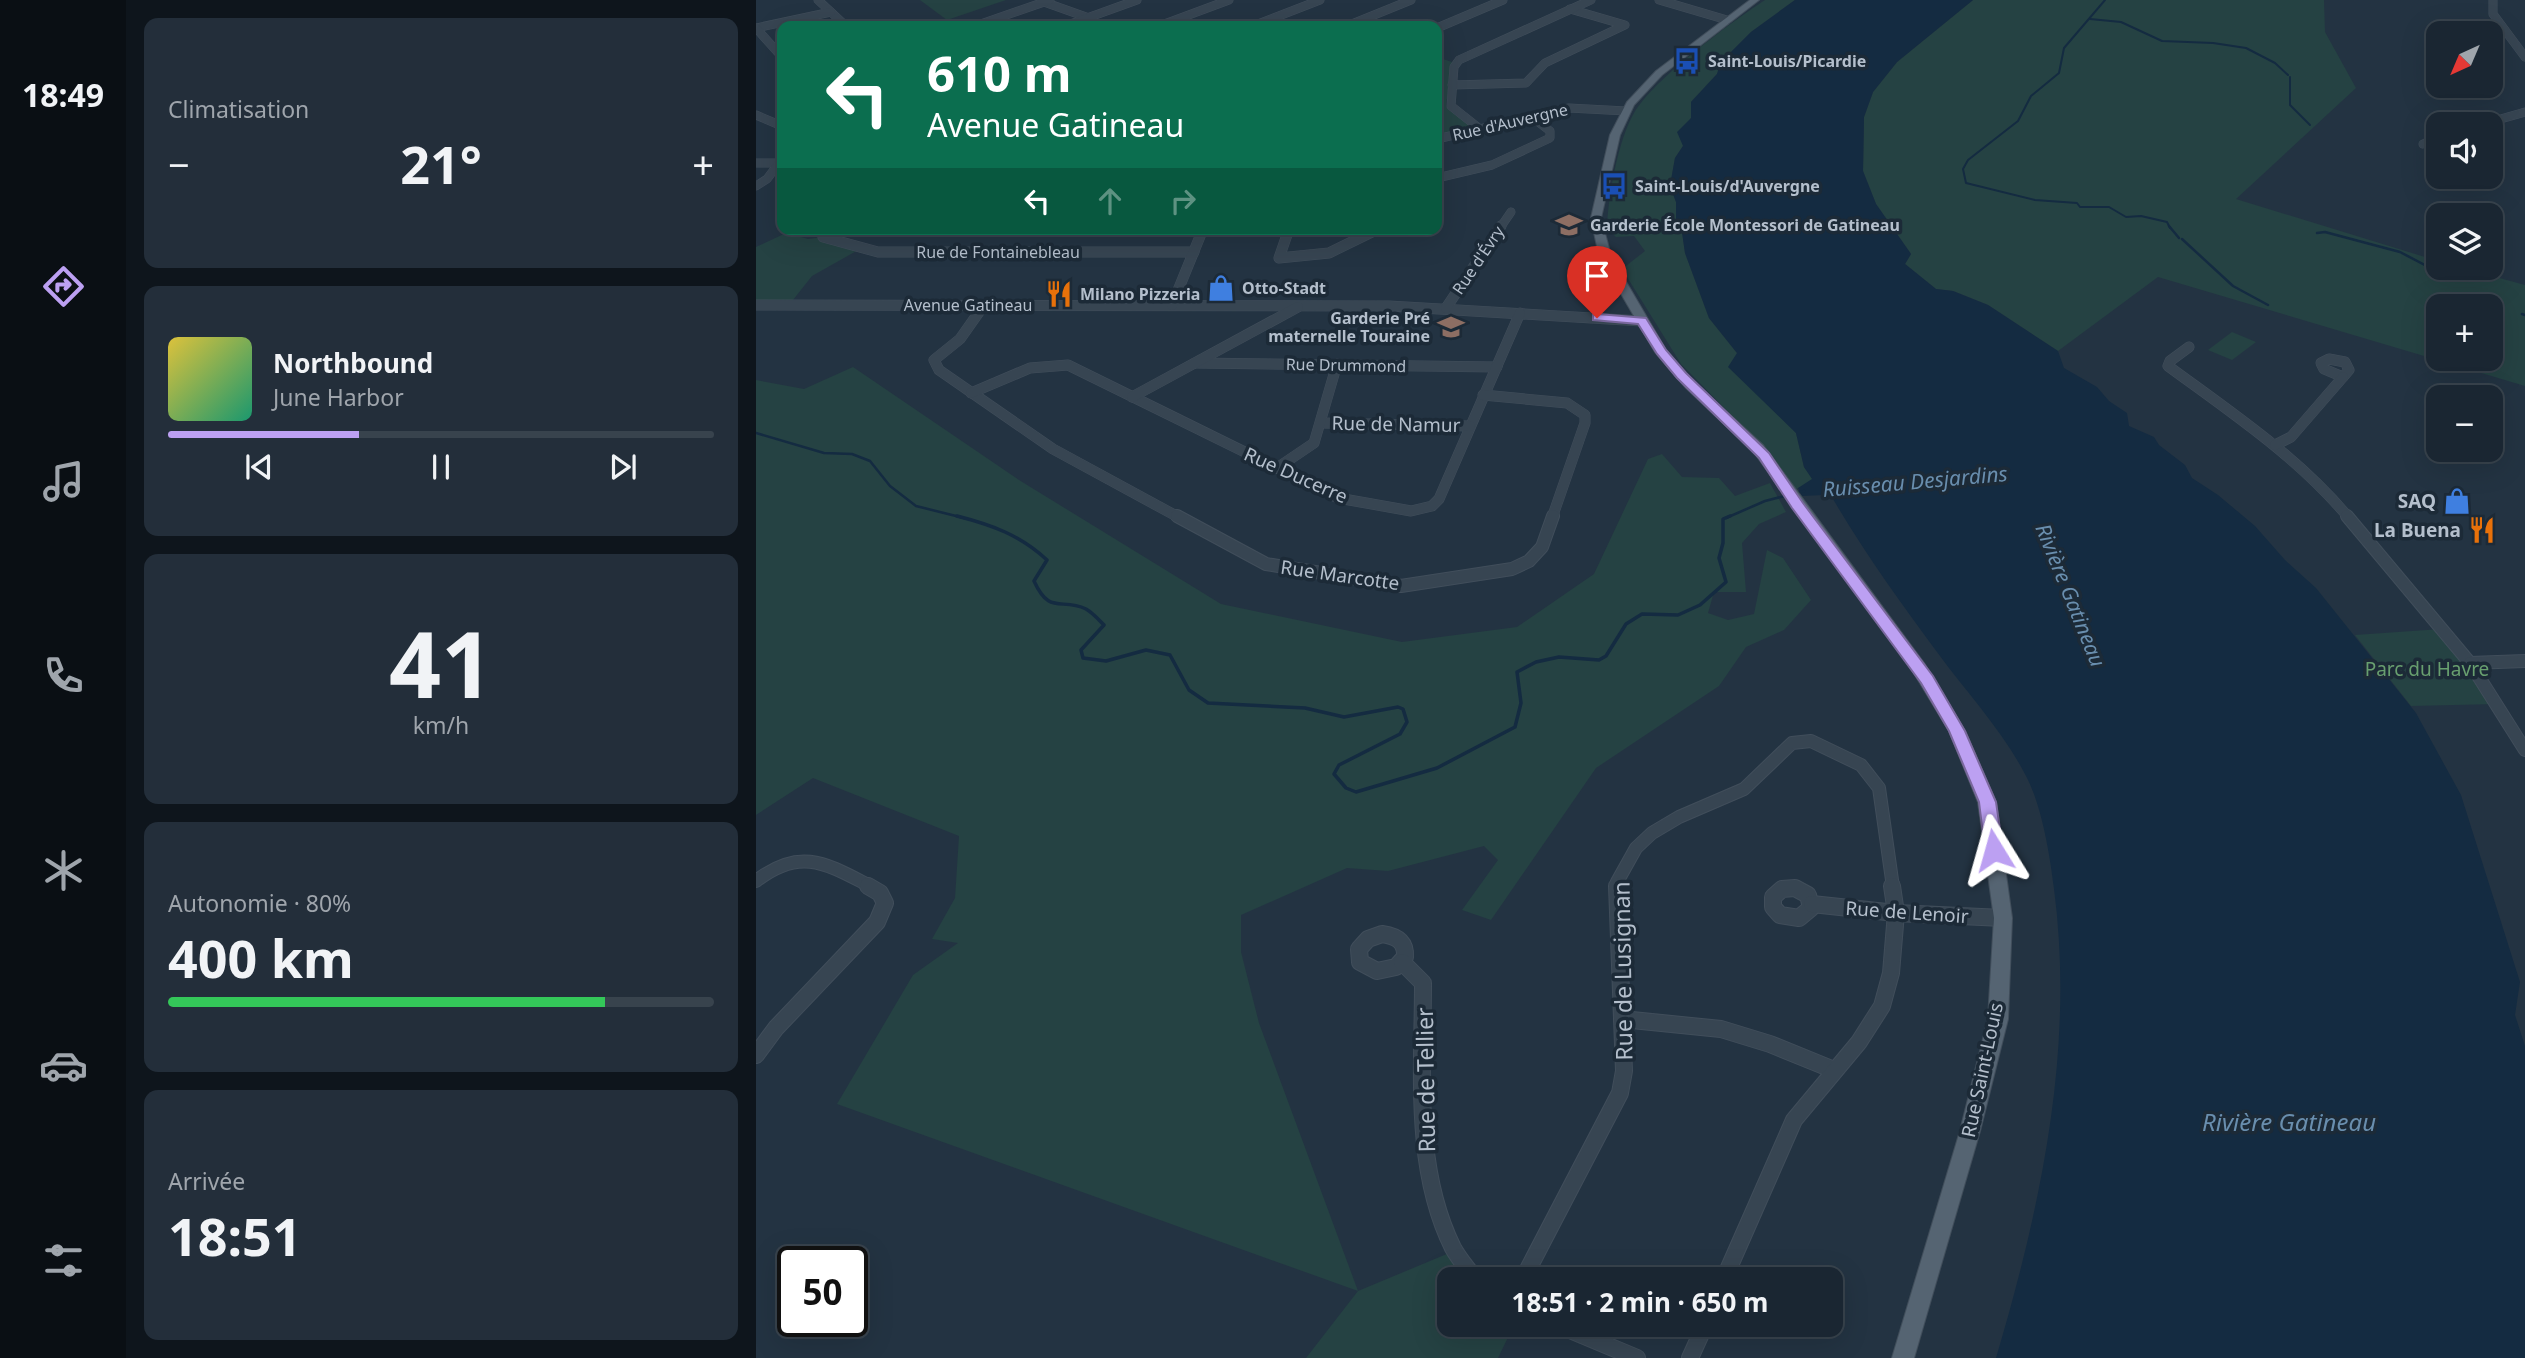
<!DOCTYPE html>
<html lang="fr">
<head>
<meta charset="utf-8">
<style>
	body { margin:0; font-family:"Noto Sans",sans-serif; background:#232e3a; color:#f1f3f6; height:100vh; display:flex; flex-direction:column; font-size:26px; white-space:nowrap }
	* { box-sizing:border-box; margin:0 }
	p { font-size:23px; color:#9fa5ac }
	.icon { flex:none; width:38px; height:38px; fill:none; stroke:currentColor; stroke-width:2; stroke-linecap:round; stroke-linejoin:round }
	.map { position:relative; flex:1; overflow:hidden }
	.side { display:flex; flex-direction:column; gap:18px; padding:18px; background:#0e151c; width:630px }
	.side>* { flex:none }
	.banner { position:absolute; left:21px; top:21px; width:665px; height:214px; border-radius:14px; box-shadow:0 7px 28px #0002,0 0 0 2px #38434d; background:#0b6e4f; color:#fff; overflow:hidden }
	.needle { width:46px; rotate:224deg }
	.tools { position:absolute; left:1670px; top:21px; display:grid; gap:14px }
	.tools a { display:grid; place-items:center; width:77px; height:77px; border-radius:14px; background:#1a2632; box-shadow:0 7px 28px #0002,0 0 0 2px #38434d; font-size:35px }
	.speed { position:absolute; left:21px; top:1246px; display:flex; gap:14px; font-size:35px; font-weight:700; text-align:center }
	.speed>* { display:grid; place-content:center; width:91px; height:91px; border-radius:50%; background:#1a2632; box-shadow:0 7px 28px #0002,0 0 0 2px #38434d; line-height:1 }
	.speed .limit { border:4px solid #111; border-radius:10px; background:#fff; color:#111 }
	.pin { position:absolute; display:grid; place-items:center; width:60px; height:60px; color:#fff; margin:-72px -30px; border-radius:50% 50% 50% 0; rotate:-45deg; box-shadow:0 0 7px #0007 }
	.pin .icon { rotate:45deg }
	.me { position:absolute; width:77px; margin:-38px; rotate:352deg; stroke-linejoin:round; filter:drop-shadow(0 0 5px #0008) }
	.turn { display:flex; align-items:center; gap:24px; height:147px; padding:0 35px; font-size:32px }
	.turn .icon { width:91px; height:91px; stroke-width:2.5 }
	.turn b { display:block; font-size:49px; line-height:60px }
	.lanes { display:flex; align-items:center; height:66px; padding:0 35px; background:#0003; justify-content:center; gap:35px; direction:ltr }
	.lanes .off { opacity:.35 }
	.big { font-size:52px; font-weight:700; line-height:1.1 }
	.side .widget { flex:1; display:flex; flex-direction:column; justify-content:center; gap:10px; min-width:0; padding:0 24px; border-radius:14px; background:#232e3a }
	.side .dial { align-items:center; gap:0 }
	.dial b { font-size:91px; line-height:1 }
	.song { display:flex; align-items:center; gap:21px }
	.cover { width:84px; height:84px; border-radius:10px; background:linear-gradient(135deg,hsl(50 70% 55%),hsl(160 70% 35%)) }
	.played { height:7px; border-radius:4px; background:linear-gradient(90deg,#bca0f2 35%,#38434d 35%) }
	.keys { display:flex; justify-content:space-around; direction:ltr }
	.heat { display:flex; justify-content:space-between; align-items:center; font-size:38px; direction:ltr }
	.charge { height:10px; border-radius:5px; background:linear-gradient(90deg,#34c759 80%,#38434d 0) }
	.trip { position:absolute; left:681px; top:1267px; width:406px; height:70px; border-radius:14px; background:#1a2632; box-shadow:0 7px 28px #0002,0 0 0 2px #38434d; font-weight:700; line-height:70px; text-align:center }
	main { display:flex; flex:1; min-height:0 }
	.menu { display:flex; flex-direction:column; width:126px; justify-content:space-around; align-items:center; background:#0a0f14; color:#9fa5ac }
	.menu .icon { width:49px; height:49px }
	.menu .on { color:#bca0f2 }
	.menu b { font-size:32px; color:#f1f3f6 }
	.map>svg:first-child { display:block }
	.green { fill:#254243; fill-rule:evenodd }
	.water { fill:#142b41 }
	.lines { fill:none; stroke-linecap:round; stroke-linejoin:round }
	.stream-far2 { stroke:#142b41; stroke-width:2 }
	.stream-far1 { stroke:#142b41; stroke-width:2.5 }
	.stream { stroke:#142b41; stroke-width:3.5 }
	.minor-far3-casing { stroke:#414e5b; stroke-width:9 }
	.minor-far2-casing { stroke:#414e5b; stroke-width:11 }
	.minor-far1-casing { stroke:#414e5b; stroke-width:14 }
	.minor-casing { stroke:#414e5b; stroke-width:18 }
	.major-casing { stroke:#414e5b; stroke-width:2 }
	.minor-far3 { stroke:#374552; stroke-width:8 }
	.minor-far2 { stroke:#374552; stroke-width:10 }
	.minor-far1 { stroke:#374552; stroke-width:12 }
	.minor { stroke:#374552; stroke-width:16 }
	.major { fill:#556472; fill-rule:evenodd }
	.route { fill:#bca0f2; stroke:#7a689d; stroke-width:2 }
	.labels { text-anchor:middle; dominant-baseline:central; stroke-width:7; stroke-linejoin:round; paint-order:stroke }
	.far-poi-label { font-size:16px; font-weight:bold; fill:#b4bfcc; stroke:#1c2a37; text-anchor:start }
	.far-street-label { font-size:16px; fill:#b4bfcc; stroke:#1c2a37 }
	.street-label { font-size:19px; fill:#b4bfcc; stroke:#1c2a37 }
	.poi-label { font-size:19px; font-weight:bold; fill:#b4bfcc; stroke:#1c2a37; text-anchor:end }
	.park-label { font-size:19px; fill:#689f6f; stroke:#1c2a37 }
	.water-label { font-size:21px; font-style:italic; fill:#698eae; stroke:#1c2a37 }
	.near-street-label { font-size:23px; fill:#b4bfcc; stroke:#1c2a37 }
	.near-water-label { font-size:24px; font-style:italic; fill:#698eae; stroke:#1c2a37 }
</style>
</head>
<body>
<main>
<nav class="menu">
<b>18:49</b>
<svg class="icon on" aria-label="directions" viewBox="0 0 24 24"><path d="M12 3l9 9-9 9-9-9zM9 14v-3h6M13 9l2 2-2 2"/></svg>
<svg class="icon" aria-label="music" viewBox="0 0 24 24"><path d="M9 18V5l10-2v13"/><circle cx="6" cy="18" r="3"/><circle cx="16" cy="16" r="3"/></svg>
<svg class="icon" aria-label="phone" viewBox="0 0 24 24"><path d="M5 4h4l2 5-3 2q2 4 5 5l2-3 5 2v4C11 20 4 13 5 4z"/></svg>
<svg class="icon" aria-label="climate" viewBox="0 0 24 24"><path d="M12 3v18M4 7l16 10M4 17L20 7"/></svg>
<svg class="icon" aria-label="car" viewBox="0 0 24 24"><path d="M5 17H2v-5l4-1 3-4h7l3 4 3 1v5h-3M9 17h6M6 11h13"/><circle cx="7" cy="17" r="2"/><circle cx="17" cy="17" r="2"/></svg>
<svg class="icon" aria-label="filters" viewBox="0 0 24 24"><path d="M4 7h16M4 17h16"/><circle cx="9" cy="7" r="2"/><circle cx="15" cy="17" r="2"/></svg>
</nav>
<section class="side">
<div class="widget"><p>Climatisation</p>
<div class="heat"><a>−</a><b class="big">21°</b><a>+</a></div>
</div>
<div class="widget">
<div class="song"><i class="cover"></i><div><b>Northbound</b><p>June Harbor</p></div></div>
<div class="played"></div>
<div class="keys"><svg class="icon" aria-label="previous" viewBox="0 0 24 24"><path d="M18 5L8 12l10 7zM5 5v14"/></svg><svg class="icon" aria-label="pause" viewBox="0 0 24 24"><path d="M8 5v14M16 5v14"/></svg><svg class="icon" aria-label="next" viewBox="0 0 24 24"><path d="M6 5l10 7-10 7zM19 5v14"/></svg></div>
</div>
<div class="widget dial"><b>41</b><p>km/h</p></div>
<div class="widget"><p>Autonomie · 80%</p><b class="big">400 km</b><div class="charge"></div></div>
<div class="widget"><p>Arrivée</p><b class="big">18:51</b></div>
</section>
<div class="map">
<svg width="1769" height="1358" viewBox="0 0 1769 1358">
	<rect width="100%" height="100%" fill="#233342"/>
	<!-- green -->
	<g class="green">
		<polygon points="164,0 250,0 191,20"/>
		<path d="M1009,0H1039L995,32L965,62L961,74L935,102V118L927,146L919,158L914,185L920,202V218L926,232L929,253L953,318L981,353L1015,408L1040,433L1048,467L1057,479L1048,486L1037,490L1010,450L925,364L866,269L889,251L878,236L860,237L851,228C852,197 862,140 878,113C899,78 974,23 1009,0Z"/>
		<path d="M1217,0H1568L1569,32L1600,88L1480,199L1682,261V268H1707L1769,285V386L1402,277L1302,351L1232,305L1197,291L1180,289L1149,264L1155,254L1120,204L1107,171L1108,117L1117,92L1141,62ZM1682,306H1734V359H1682Z"/>
		<polygon points="681,57 696,62 690,106 716,128 681,137"/>
		<polygon points="30,233 52,239 67,237 104,249 56,276 33,305 0,305 0,247"/>
		<polygon points="1476,332 1500,342 1476,360 1452,350"/>
		<polygon points="97,367 263,480 465,604 646,642 761,627 838,574 892,459 906,454 926,477 963,478 979,496 1014,483 1030,512 1003,524 986,543 990,592 958,592 952,613 972,620 998,614 1011,550 1027,558 1055,600 1028,630 990,647 963,686 840,768 735,920 706,910 742,860 728,846 632,871 591,868 485,915 485,952 503,1023 602,1291 698,1251 719,1279 693,1279 693,1325 758,1325 742,1358 550,1358 602,1291 81,1104 157,975 202,943 176,939 199,898 203,836 57,778 0,815 0,380 48,389"/>
		<polygon points="1685,629 1741,704 1655,706 1599,635"/>
	</g>
	<!-- water -->
	<path class="water" d="M1039,0H1217L1141,62L1117,92L1108,117L1107,171L1120,204L1155,254L1149,264L1180,289L1197,291L1232,305L1302,351L1308,368L1341,387L1353,401L1371,413L1373,426L1398,437L1403,445L1429,465L1436,478L1462,495L1499,526L1529,560L1560,588L1660,713L1705,795L1764,982L1759,1015L1769,1046V1358H1240C1285,1206 1319,1048 1298,889C1294,856 1286,806 1270,776C1247,731 1211,693 1181,652C1144,602 1108,552 1077,499L1068,495L1046,496L1042,488L1056,479L1048,467L1040,433L972,367L981,353L953,318L929,253L926,232L920,218V202L914,186L919,158L927,146L921,132L935,118V102L961,74L965,62L995,32Z"/>
	<g class="lines">
		<!-- stream-far2 -->
		<g class="stream-far2">
			<polyline points="1349,0 1308,48 1303,73 1275,96 1262,121 1212,160 1207,169 1210,183 1279,200 1321,203 1324,207 1353,207 1370,217 1385,216 1411,222 1414,228"/>
			<polyline points="1334,19 1365,22 1406,41 1457,43 1490,48 1519,63 1532,75"/>
			<polyline points="1534,77 1534,105 1554,125"/>
		</g>
		<!-- stream-far1 -->
		<g class="stream-far1">
			<polyline points="1413,226 1423,238"/>
			<polyline points="1561,233 1569,232 1644,252 1684,273"/>
			<polyline points="1426,239 1477,286 1512,305"/>
			<polyline points="1766,314 1769,315"/>
			<polyline points="0,433 68,453 96,454 114,461 134,486 160,506 208,518"/>
			<polyline points="970,518 1009,501 1048,491"/>
		</g>
		<!-- stream -->
		<path class="stream" d="M201,516C236,525 264,535 291,560L278,581C294,616 305,597 330,609C337,613 343,620 348,625L325,650L327,658L350,661L390,650L414,655L433,690L452,703L549,708L588,717L642,707L647,709L651,722L644,734L583,765L578,774L590,788L600,792L681,768L759,727L765,703L761,672L780,662L803,657L843,660L850,656L870,624L886,614L922,615L944,605L970,582L963,558L967,543V519L974,516"/>
		<defs>
			<g id="minor-far3">
				<polyline points="62,0 90,26"/>
				<polyline points="903,0 971,20"/>
				<polyline points="1737,0 1737,14 1769,57"/>
				<polyline points="288,2 333,18"/>
				<polyline points="219,26 294,0"/>
				<polyline points="309,26 381,0"/>
				<polyline points="403,26 473,0"/>
				<polyline points="497,26 564,0"/>
				<polyline points="591,26 655,0"/>
				<polyline points="0,28 75,12"/>
				<polyline points="0,28 26,57"/>
				<polyline points="681,28 747,0"/>
				<polyline points="696,85 770,83 789,63 869,25 814,9"/>
				<polyline points="0,115 26,126"/>
				<polyline points="1727,124 1769,112"/>
				<polyline points="724,129 695,106 698,67 703,60 835,0"/>
				<polyline points="681,139 813,108 870,111"/>
				<polyline points="1667,144 1682,137"/>
				<polyline points="0,163 26,163"/>
				<polyline points="681,178 736,165 794,138 794,131 776,117"/>
				<polyline points="0,186 11,179 23,163"/>
				<polyline points="744,228 755,212"/>
			</g>
			<g id="minor-far2">
				<polyline points="84,229 67,237 122,252 438,252"/>
				<polyline points="533,229 523,258 573,253 622,229"/>
				<polyline points="0,305 633,306 886,321"/>
				<polyline points="228,305 204,339 178,360 183,370 297,449 424,518"/>
				<polyline points="416,305 447,229"/>
				<polyline points="690,308 745,226"/>
				<path d="M1433,347L1414,361L1412,366C1476,413 1542,457 1593,518"/>
				<polygon points="1573,359 1589,362 1593,370 1587,377 1568,369 1565,363"/>
				<polyline points="439,363 741,367"/>
				<polyline points="215,393 274,368 312,365 582,498 655,511 676,506 683,499 764,313"/>
				<polyline points="727,395 811,403 829,415 829,423 796,518"/>
				<polyline points="376,397 542,307"/>
				<polyline points="566,423 714,426"/>
				<polyline points="1519,445 1535,437 1587,377"/>
				<polyline points="521,468 558,443 581,364"/>
			</g>
			<g id="minor-far1">
				<polyline points="421,516 510,564 645,586 756,569 773,561 786,547 797,516"/>
				<polyline points="1591,516 1714,663 1769,750"/>
				<polyline points="1714,663 1769,661"/>
				<path d="M0,881C45,846 71,864 116,887"/>
				<polyline points="861,887 861,882 880,848 896,833 923,817 988,789 1036,743 1055,741 1105,765 1123,788 1137,887"/>
			</g>
			<g id="minor">
				<polygon points="1039,888 1052,895 1055,908 1043,918 1024,915 1017,907 1017,897 1026,889"/>
				<polyline points="1056,904 1140,913 1247,918"/>
				<path d="M626,934C640,936 650,941 649,957L640,967L621,971L604,962L603,949L612,939Z"/>
				<path d="M646,962L667,983C667,1070 657,1168 697,1248C703,1259 712,1269 719,1279"/>
				<polyline points="866,1019 965,1029 1014,1044 1078,1070"/>
				<polyline points="0,1055 20,1028 121,922 129,903 124,893 112,886"/>
				<polyline points="767,1279 864,1093 868,1071 861,886"/>
				<polyline points="968,1279 1038,1120 1103,1042 1126,1006 1135,973 1140,913 1136,886"/>
				<polyline points="802,1325 881,1358"/>
				<polyline points="934,1358 949,1325"/>
			</g>
			<polygon id="major" points="994,0 1003,0 906,75 878,105 864,135 845,218 855,256 910,350 938,382 1007,445 1168,663 1209,731 1240,802 1256,918 1252,1019 1224,1131 1158,1358 1136,1358 1204,1131 1232,1019 1238,918 1222,802 1193,731 1156,670 997,451 930,388 899,352 843,256 835,218 854,135 871,102 900,71"/>
		</defs>
		<!-- minor-far3 casing -->
		<use href="#minor-far3" class="minor-far3-casing"/>
		<!-- minor-far2 casing -->
		<use href="#minor-far2" class="minor-far2-casing"/>
		<!-- minor-far1 casing -->
		<use href="#minor-far1" class="minor-far1-casing"/>
		<!-- minor casing -->
		<use href="#minor" class="minor-casing"/>
		<!-- major casing -->
		<use href="#major" class="major-casing"/>
		<!-- minor-far3 -->
		<use href="#minor-far3" class="minor-far3"/>
		<!-- minor-far2 -->
		<use href="#minor-far2" class="minor-far2"/>
		<!-- minor-far1 -->
		<use href="#minor-far1" class="minor-far1"/>
		<!-- minor -->
		<use href="#minor" class="minor"/>
		<!-- major -->
		<use href="#major" class="major"/>
	</g>
	<!-- route -->
	<polygon class="route" points="841,314 890,318 910,350 930,373 1013,453 1047,503 1177,676 1209,731 1240,802 1247,850 1245,855 1232,855 1229,850 1223,802 1193,731 1165,683 1036,508 1003,458 921,378 901,354 882,324 837,320 837,315"/>
	<!-- icons -->
	<defs>
		<symbol id="bus-bare" viewBox="-9 -9 18 18"><path d="M-5-6H5V4H4V6H2V4H-2V6H-4V4H-5ZM-3.5-4V0h7V-4ZM-3.5 1.2v1.5H-2V1.2ZM2 1.2v1.5H3.5V1.2Z" fill="#1a4fb4" stroke="#1c2a37" stroke-width="2.5" paint-order="stroke"/></symbol>
		<symbol id="school-bare" viewBox="-9 -9 18 18"><path d="M0-5L7-2L0 1L-7-2ZM-4 1L0 2.5L4 1V4Q0 6-4 4Z" fill="#8d6e63" stroke="#1c2a37" stroke-width="2.5" paint-order="stroke"/></symbol>
		<symbol id="shop-bare" viewBox="-9 -9 18 18"><path d="M-5-2.5h2.3a2.7 3.5 0 0 1 5.4 0H5L5.5 6h-11ZM-1.5-2.5h3a1.5 2.3 0 0 0-3 0Z" fill="#3f7fe0" stroke="#1c2a37" stroke-width="2.5" paint-order="stroke"/></symbol>
		<symbol id="restaurant-bare" viewBox="-9 -9 18 18"><path d="M-5-6h1v4h1v-4h1v4h1v-4h1v5L-1.5 .5V6h-2V.5L-5-1ZM5-6V6H3V1.5H1.5Q1.5-4 5-6Z" fill="#e8710a" stroke="#1c2a37" stroke-width="2.5" paint-order="stroke"/></symbol>
	</defs>
	<g fill-rule="evenodd">
		<use href="#bus-bare" x="912" y="42" width="38" height="38"/>
		<use href="#bus-bare" x="839" y="167" width="38" height="38"/>
		<use href="#school-bare" x="794" y="206" width="38" height="38"/>
		<use href="#shop-bare" x="446" y="269" width="38" height="38"/>
		<use href="#restaurant-bare" x="284" y="275" width="38" height="38"/>
		<use href="#school-bare" x="676" y="308" width="38" height="38"/>
		<use href="#shop-bare" x="1682" y="482" width="38" height="38"/>
		<use href="#restaurant-bare" x="1707" y="511" width="38" height="38"/>
	</g>
	<g class="labels">
		<!-- far-poi labels -->
		<g class="far-poi-label">
			<text x="952" y="61">Saint-Louis/Picardie</text>
			<text x="879" y="186">Saint-Louis/d'Auvergne</text>
			<text x="834" y="225">Garderie École Montessori de Gatineau</text>
			<text x="486" y="288">Otto-Stadt</text>
			<text x="324" y="294">Milano Pizzeria</text>
			<text x="674" y="318" text-anchor="end">Garderie Pré<tspan x="674" dy="18">maternelle Touraine</tspan></text>
		</g>
		<!-- far-street labels -->
		<g class="far-street-label">
			<text transform="translate(754 122) rotate(-13)">Rue d'Auvergne</text>
			<text x="242" y="252">Rue de Fontainebleau</text>
			<text transform="translate(722 260) rotate(-56)">Rue d'Évry</text>
			<text x="212" y="305">Avenue Gatineau</text>
			<text transform="translate(590 365) rotate(1)">Rue Drummond</text>
		</g>
		<!-- street labels -->
		<g class="street-label">
			<text transform="translate(640 424) rotate(1)">Rue de Namur</text>
			<text transform="translate(540 475) rotate(24)">Rue Ducerre</text>
			<text transform="translate(584 575) rotate(8)">Rue Marcotte</text>
			<text transform="translate(1151 912) rotate(4)">Rue de Lenoir</text>
			<text transform="translate(1226 1070) rotate(-78)">Rue Saint-Louis</text>
		</g>
		<!-- poi labels -->
		<g class="poi-label">
			<text x="1680" y="501">SAQ</text>
			<text x="1705" y="530">La Buena</text>
		</g>
		<!-- park labels -->
		<g class="park-label">
			<text x="1671" y="669">Parc du Havre</text>
		</g>
		<!-- water labels -->
		<g class="water-label">
			<text transform="translate(1159 481) rotate(-5)">Ruisseau Desjardins</text>
			<text transform="translate(1315 595) rotate(68)">Rivière Gatineau</text>
		</g>
		<!-- near-street labels -->
		<g class="near-street-label">
			<text transform="translate(866 971) rotate(-91)">Rue de Lusignan</text>
			<text transform="translate(669 1080) rotate(-91)">Rue de Tellier</text>
		</g>
		<!-- near-water labels -->
		<g class="near-water-label">
			<text x="1533" y="1121">Rivière Gatineau</text>
		</g>
	</g>
</svg>
<div class="tools">
<a><svg class="needle" viewBox="-14 -14 28 28"><path d="M0-13l5 13h-10z" fill="#e53935"/><path d="M0 13l5-13h-10z" fill="#9fa5ac"/></svg></a>
<a><svg class="icon" aria-label="sound" viewBox="0 0 24 24"><path d="M4 9h4l5-4v14l-5-4H4zM17 9q2 3 0 6"/></svg></a>
<a><svg class="icon" aria-label="layers" viewBox="0 0 24 24"><path d="M12 4l9 5-9 5-9-5zM3 14l9 5 9-5"/></svg></a>
<a>+</a>
<a>−</a>
</div>
<div class="speed"><div class="limit">50</div></div>
<div class="pin" style="left:841px;top:318px;background:#d93025"><svg class="icon" aria-label="arrive" viewBox="0 0 24 24"><path d="M6 21V4h12l-3 4 3 4H6"/></svg></div>
<svg class="me" style="left:1238px;top:850px" viewBox="-20 -20 40 40"><path d="M0-17L14 15 0 8-14 15z" fill="#bca0f2" stroke="#fff" stroke-width="4"/></svg>
<div class="trip">18:51 · 2 min · 650 m</div>
<div class="banner">
<div class="turn"><svg class="icon" aria-label="left" viewBox="0 0 24 24"><path d="M17 20v-9H6M10 6l-5 5 5 5"/></svg><div><b>610 m</b>Avenue Gatineau</div></div>
<div class="lanes"><svg class="icon" aria-label="left" viewBox="0 0 24 24"><path d="M17 20v-9H6M10 6l-5 5 5 5"/></svg><svg class="icon off" aria-label="ahead" viewBox="0 0 24 24"><path d="M12 20V5M6 11l6-6 6 6"/></svg><svg class="icon off" aria-label="right" viewBox="0 0 24 24"><path d="M7 20v-9h11M14 6l5 5-5 5"/></svg></div>
</div>
</div>
</main>
</body>
</html>
